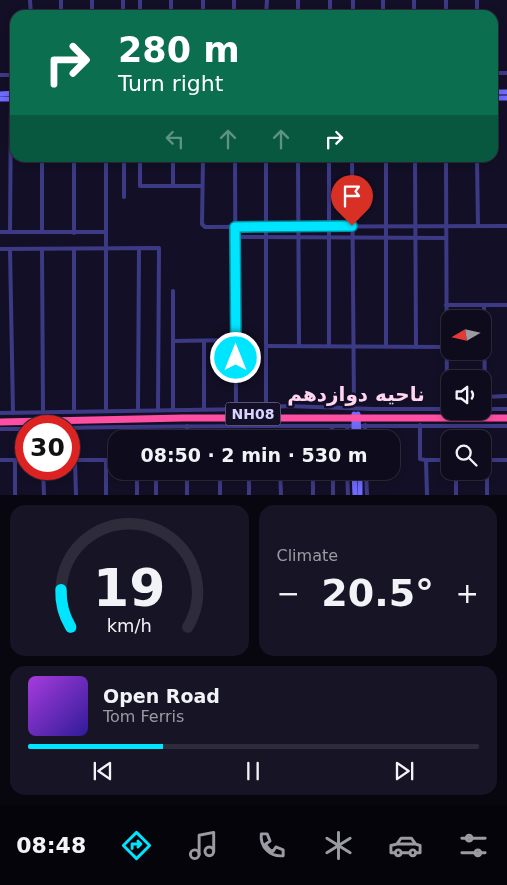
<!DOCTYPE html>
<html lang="en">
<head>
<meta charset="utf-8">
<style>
	body { margin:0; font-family:"DejaVu Sans",Vazirmatn,sans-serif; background:#171425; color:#f1f3f6; height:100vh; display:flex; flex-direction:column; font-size:19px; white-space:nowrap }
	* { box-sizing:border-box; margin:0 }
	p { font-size:16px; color:#9b9ba3 }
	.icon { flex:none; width:28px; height:28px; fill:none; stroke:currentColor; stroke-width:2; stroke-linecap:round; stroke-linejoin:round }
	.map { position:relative; height:495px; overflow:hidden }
	.sheet { display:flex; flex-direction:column; gap:10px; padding:10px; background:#08060f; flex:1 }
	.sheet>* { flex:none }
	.guide { position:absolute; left:10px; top:10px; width:488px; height:152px; border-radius:15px; box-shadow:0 2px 8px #0003,0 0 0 1px #2e2b3b; background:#0b6e4f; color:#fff; overflow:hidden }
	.needle { width:32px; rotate:261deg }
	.fabs { position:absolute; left:441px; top:310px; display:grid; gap:10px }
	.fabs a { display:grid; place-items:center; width:50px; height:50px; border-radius:10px; background:#0e0b1c; box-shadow:0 2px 8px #0003,0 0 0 1px #2e2b3b; font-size:25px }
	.speed { position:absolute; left:15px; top:415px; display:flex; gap:10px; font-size:25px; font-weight:700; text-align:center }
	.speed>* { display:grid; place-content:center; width:65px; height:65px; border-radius:50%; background:#0e0b1c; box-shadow:0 2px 8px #0003,0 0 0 1px #2e2b3b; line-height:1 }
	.speed .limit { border:8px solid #d22; background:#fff; color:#111 }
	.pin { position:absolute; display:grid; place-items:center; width:42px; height:42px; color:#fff; margin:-51px -21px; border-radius:50% 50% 50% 0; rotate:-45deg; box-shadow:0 0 5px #0007 }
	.pin .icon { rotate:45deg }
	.me { position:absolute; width:55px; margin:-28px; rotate:0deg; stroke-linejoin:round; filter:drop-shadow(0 0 4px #0008) }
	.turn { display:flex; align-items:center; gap:18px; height:105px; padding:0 25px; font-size:22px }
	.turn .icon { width:65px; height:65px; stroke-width:2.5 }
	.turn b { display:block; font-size:35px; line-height:42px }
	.lanes { display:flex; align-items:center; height:48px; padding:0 25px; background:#0003; justify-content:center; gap:25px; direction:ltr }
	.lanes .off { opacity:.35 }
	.big { font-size:38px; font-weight:700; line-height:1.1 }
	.sheet .widget { flex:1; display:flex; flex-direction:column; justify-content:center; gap:8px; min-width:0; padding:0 18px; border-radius:15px; background:#171425 }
	.sheet .dial { align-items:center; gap:0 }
	.dial svg { height:130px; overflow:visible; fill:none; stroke:#2e2b3b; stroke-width:7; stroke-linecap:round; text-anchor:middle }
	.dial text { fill:#f1f3f6; stroke:none }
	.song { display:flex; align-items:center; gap:15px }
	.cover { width:60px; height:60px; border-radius:8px; background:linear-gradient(135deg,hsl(280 70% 55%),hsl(250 70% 35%)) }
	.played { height:5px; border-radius:2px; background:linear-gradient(90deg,#00e5ff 30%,#2e2b3b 30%) }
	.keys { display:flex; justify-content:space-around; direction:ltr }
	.heat { display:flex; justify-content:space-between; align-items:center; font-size:28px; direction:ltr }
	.sheet .tiles { flex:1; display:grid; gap:10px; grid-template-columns:1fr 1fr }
	.widget:last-child { grid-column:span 2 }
	.trip { position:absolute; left:108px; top:430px; width:292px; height:50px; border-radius:15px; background:#0e0b1c; box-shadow:0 2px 8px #0003,0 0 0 1px #2e2b3b; font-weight:700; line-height:50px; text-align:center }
	.menu { display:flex; height:80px; justify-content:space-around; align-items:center; background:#06040b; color:#9b9ba3 }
	.menu .icon { width:35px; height:35px }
	.menu .current { color:#00e5ff }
	.menu b { font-size:22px; color:#f1f3f6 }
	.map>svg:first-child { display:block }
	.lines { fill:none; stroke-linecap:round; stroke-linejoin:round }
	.street { stroke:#3d3a85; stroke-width:4 }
	.secondary { stroke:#6f6bff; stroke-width:5 }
	.highway { stroke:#ff4fa3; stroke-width:7 }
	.route-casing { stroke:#0095a6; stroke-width:12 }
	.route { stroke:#00e5ff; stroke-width:9 }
	.labels { text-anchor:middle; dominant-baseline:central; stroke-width:5; stroke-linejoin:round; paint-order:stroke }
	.shield { fill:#130f26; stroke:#9e99be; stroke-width:1 }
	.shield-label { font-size:14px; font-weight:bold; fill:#d9d4ff }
	.district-label { font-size:20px; font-weight:bold; fill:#ffd6f0; stroke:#130f26 }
</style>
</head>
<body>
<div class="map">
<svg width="507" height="495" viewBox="0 0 507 495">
	<rect width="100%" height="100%" fill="#130f26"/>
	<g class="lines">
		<!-- street -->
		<g class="street">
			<polyline points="30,0 31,15"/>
			<polyline points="61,0 61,15"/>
			<polyline points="92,0 92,15"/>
			<polyline points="123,0 123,15"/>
			<polyline points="140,0 140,15"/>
			<polyline points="171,0 171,15"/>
			<polyline points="203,0 203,15"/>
			<polyline points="330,0 330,15"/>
			<polyline points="353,0 353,15"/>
			<polyline points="414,0 414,15"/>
			<polyline points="477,0 477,15"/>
			<polyline points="234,15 234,0"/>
			<polyline points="266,15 267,0"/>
			<polyline points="298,15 298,0"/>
			<polyline points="383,15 383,0"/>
			<polyline points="446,15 446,0"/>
			<polyline points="492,73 507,73"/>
			<polyline points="0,75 15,75"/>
			<polyline points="74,158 74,233"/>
			<polyline points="106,158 106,410"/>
			<polyline points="124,158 124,197"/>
			<polyline points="140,158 140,186 202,186"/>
			<polyline points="173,158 173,186"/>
			<polyline points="203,158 202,224 205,227 507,226"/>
			<polyline points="235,158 236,409"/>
			<polyline points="266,158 266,406"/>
			<polyline points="298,158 299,346"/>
			<polyline points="352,158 354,408"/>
			<polyline points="415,158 416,347"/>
			<polyline points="446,158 447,413"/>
			<polyline points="477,158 478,226"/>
			<polyline points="0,232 106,232"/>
			<polyline points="10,232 11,99"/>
			<polyline points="42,232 42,158"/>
			<polyline points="235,237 446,238"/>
			<polyline points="0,249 159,248 158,409"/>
			<polyline points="10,249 13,413"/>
			<polyline points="42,249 43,413"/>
			<polyline points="74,249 74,411"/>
			<polyline points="446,305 507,305"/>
			<polyline points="484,305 485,409"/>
			<polyline points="173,341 236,340"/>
			<polyline points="204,341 204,409"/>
			<polyline points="266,346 446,347"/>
			<polyline points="329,346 329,158"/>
			<polyline points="386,346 386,158"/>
			<polyline points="485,397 507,396"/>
			<polyline points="173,409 173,291"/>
			<polyline points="484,409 507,409"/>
			<polyline points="138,410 139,249"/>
			<polyline points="0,413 250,409 287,406 373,409 450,409"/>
			<polyline points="420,425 420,459 426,460 427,495"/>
			<polyline points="187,426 187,439"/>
			<polyline points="347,426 348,439"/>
			<polyline points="332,427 333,439"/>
			<path d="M69,428C215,425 361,426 507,426"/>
			<polyline points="0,429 26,429"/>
			<polyline points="365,439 365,425"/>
			<polyline points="0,460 26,460"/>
			<polyline points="69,460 116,460"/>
			<polyline points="426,460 450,460"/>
			<polyline points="482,460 507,460"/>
			<polyline points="487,460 487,495"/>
			<polyline points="75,461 76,495"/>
			<polyline points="106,461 106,495"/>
			<polyline points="43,469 44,495"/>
			<polyline points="137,471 137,495"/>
			<polyline points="156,471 156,495"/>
			<polyline points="187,471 187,495"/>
			<polyline points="220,471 220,495"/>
			<polyline points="249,471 249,495"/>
			<polyline points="280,471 281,495"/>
			<polyline points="313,471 313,495"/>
			<polyline points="347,471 348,495"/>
			<polyline points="366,471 367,495"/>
			<polyline points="456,471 456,495"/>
			<polyline points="15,495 15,460"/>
			<polyline points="333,495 333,471"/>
		</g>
		<!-- secondary -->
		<g class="secondary">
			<polyline points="492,92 507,92"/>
			<polyline points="0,94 15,93"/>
			<polyline points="492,98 507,98"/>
			<polyline points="0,99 15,99"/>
			<polyline points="354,414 354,439"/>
			<polyline points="358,414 359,439"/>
			<polyline points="354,471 355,495"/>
			<polyline points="360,471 360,495"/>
		</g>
		<!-- highway -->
		<polyline class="highway" points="0,422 183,418 507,418"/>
	</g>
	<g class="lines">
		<defs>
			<polyline id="route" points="236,358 235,227 352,226"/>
		</defs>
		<!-- route casing -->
		<use href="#route" class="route-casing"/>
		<!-- route -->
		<use href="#route" class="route"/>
	</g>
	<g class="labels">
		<!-- shield labels -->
		<rect class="shield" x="225.5" y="402.5" width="55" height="23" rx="4"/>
		<g class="shield-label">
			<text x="253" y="414">NH08</text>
		</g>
		<!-- district labels -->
		<g class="district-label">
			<text x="356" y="394">ناحیه دوازدهم</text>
		</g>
	</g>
</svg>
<div class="fabs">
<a><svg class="needle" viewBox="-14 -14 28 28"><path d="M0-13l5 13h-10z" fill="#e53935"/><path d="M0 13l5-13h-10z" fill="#9b9ba3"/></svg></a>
<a><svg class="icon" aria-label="sound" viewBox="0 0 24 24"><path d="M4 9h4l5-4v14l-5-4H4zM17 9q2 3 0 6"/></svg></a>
<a><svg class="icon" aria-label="search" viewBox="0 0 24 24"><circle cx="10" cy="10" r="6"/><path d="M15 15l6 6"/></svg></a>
</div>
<div class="speed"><div class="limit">30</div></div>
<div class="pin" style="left:352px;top:226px;background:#d93025"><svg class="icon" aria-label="arrive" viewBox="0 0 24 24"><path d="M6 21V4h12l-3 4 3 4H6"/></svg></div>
<svg class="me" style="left:236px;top:358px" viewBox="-20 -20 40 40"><circle r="17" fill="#00e5ff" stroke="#fff" stroke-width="3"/><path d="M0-11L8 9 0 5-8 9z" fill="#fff"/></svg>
<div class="trip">08:50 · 2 min · 530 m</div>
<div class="guide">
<div class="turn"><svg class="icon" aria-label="right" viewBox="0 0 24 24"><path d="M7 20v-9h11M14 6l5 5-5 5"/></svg><div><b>280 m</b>Turn right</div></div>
<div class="lanes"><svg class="icon off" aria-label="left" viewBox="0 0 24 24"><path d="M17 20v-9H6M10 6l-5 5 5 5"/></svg><svg class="icon off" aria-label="ahead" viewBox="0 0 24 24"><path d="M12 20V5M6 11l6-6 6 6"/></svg><svg class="icon off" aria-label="ahead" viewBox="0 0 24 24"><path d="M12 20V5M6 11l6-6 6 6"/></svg><svg class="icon" aria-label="right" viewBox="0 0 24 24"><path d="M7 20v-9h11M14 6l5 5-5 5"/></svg></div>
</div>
</div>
<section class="sheet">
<div class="tiles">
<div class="widget dial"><svg viewBox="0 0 100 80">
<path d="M14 69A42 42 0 1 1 86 69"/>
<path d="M14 69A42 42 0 0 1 8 46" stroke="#00e5ff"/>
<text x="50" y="56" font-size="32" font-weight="700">19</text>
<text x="50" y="72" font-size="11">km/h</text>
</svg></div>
<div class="widget"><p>Climate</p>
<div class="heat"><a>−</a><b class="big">20.5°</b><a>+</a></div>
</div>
<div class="widget">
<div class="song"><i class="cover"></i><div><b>Open Road</b><p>Tom Ferris</p></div></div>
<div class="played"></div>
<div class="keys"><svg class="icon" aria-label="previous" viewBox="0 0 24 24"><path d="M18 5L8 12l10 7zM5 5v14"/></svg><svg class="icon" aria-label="pause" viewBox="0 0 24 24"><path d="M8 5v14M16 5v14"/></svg><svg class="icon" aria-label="next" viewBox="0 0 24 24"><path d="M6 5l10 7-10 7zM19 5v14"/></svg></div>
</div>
</div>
</section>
<nav class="menu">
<b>08:48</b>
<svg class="icon current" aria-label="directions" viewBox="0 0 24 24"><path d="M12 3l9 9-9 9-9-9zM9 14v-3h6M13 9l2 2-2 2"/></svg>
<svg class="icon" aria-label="music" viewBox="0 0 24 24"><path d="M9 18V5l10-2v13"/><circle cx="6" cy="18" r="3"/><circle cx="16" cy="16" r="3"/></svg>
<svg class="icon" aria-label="phone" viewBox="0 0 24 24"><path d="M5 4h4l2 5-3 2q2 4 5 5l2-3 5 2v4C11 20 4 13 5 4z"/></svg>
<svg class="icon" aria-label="climate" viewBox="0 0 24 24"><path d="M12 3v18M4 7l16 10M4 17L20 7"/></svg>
<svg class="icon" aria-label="car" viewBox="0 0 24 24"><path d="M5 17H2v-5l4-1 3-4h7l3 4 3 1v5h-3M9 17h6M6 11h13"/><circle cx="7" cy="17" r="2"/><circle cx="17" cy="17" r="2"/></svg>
<svg class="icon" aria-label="filters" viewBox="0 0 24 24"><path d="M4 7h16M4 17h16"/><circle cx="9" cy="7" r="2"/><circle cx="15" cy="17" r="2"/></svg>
</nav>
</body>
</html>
